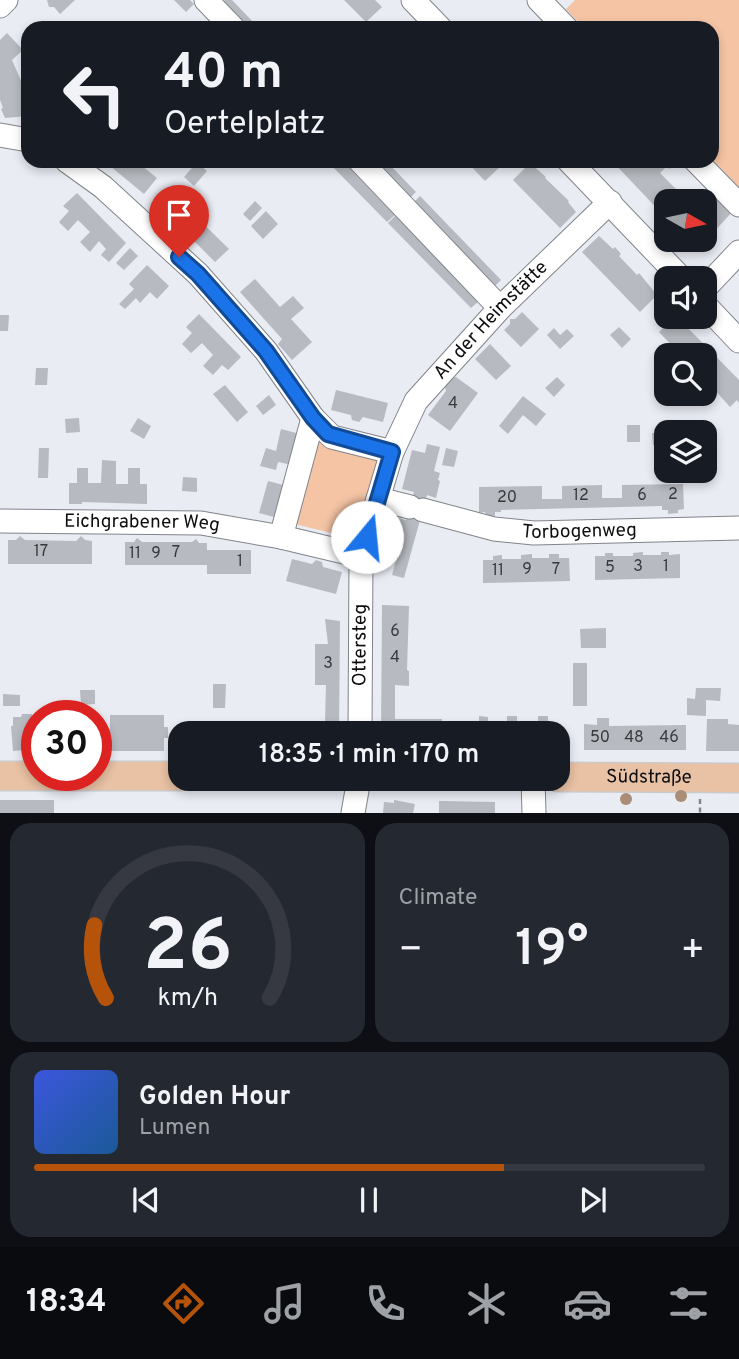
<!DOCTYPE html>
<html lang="en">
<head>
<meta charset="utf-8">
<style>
	body { margin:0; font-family:Overpass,sans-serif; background:#242831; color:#f1f3f6; height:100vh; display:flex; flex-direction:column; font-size:26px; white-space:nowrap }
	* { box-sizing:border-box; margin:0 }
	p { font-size:23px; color:#9ea1a6 }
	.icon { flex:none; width:38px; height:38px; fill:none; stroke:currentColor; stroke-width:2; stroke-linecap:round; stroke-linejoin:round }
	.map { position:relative; height:813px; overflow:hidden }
	.details { display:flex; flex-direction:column; gap:10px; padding:10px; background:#0d0f14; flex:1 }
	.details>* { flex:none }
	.top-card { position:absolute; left:21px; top:21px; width:698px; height:147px; border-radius:21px; box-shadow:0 4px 10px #0003; background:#171b24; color:#f1f3f6; overflow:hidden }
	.needle { width:46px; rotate:99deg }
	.controls { position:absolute; left:654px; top:189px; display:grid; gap:14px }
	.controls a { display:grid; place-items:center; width:63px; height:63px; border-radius:14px; background:#171b24; box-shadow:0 4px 10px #0003; font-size:35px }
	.speed { position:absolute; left:21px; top:700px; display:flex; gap:14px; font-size:35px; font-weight:700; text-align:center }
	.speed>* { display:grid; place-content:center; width:91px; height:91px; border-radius:50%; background:#171b24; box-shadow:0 4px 10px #0003; line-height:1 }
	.speed .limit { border:10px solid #d22; background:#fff; color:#111 }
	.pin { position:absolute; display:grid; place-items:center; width:60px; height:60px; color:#fff; margin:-72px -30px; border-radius:50% 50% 50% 0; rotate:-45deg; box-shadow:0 0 7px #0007 }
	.pin .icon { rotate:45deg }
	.me { position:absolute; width:77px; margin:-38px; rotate:17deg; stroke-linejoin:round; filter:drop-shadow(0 0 5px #0008) }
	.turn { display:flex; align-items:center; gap:24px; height:147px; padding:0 28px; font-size:32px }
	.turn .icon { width:91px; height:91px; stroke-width:2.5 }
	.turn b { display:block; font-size:49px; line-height:60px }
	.big { font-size:52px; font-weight:600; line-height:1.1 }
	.details .tile { flex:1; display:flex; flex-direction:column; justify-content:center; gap:10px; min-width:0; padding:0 24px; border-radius:21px; background:#242831 }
	.details .dial { align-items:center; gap:0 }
	.dial svg { height:182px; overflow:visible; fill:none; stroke:#363941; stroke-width:7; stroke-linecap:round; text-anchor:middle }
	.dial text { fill:#f1f3f6; stroke:none }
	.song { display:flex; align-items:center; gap:21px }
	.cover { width:84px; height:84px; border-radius:10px; background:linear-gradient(135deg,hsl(230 70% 55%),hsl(210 70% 35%)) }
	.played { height:7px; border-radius:4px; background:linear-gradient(90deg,#b45309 70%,#363941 70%) }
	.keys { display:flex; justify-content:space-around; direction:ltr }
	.heat { display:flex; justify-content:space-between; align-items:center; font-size:38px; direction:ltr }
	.details .tiles { flex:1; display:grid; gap:10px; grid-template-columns:1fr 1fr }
	.tile:last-child { grid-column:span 2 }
	.trip { position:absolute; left:168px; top:721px; width:402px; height:70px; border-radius:21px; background:#171b24; box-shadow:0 4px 10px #0003; font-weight:600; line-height:70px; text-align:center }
	.tabs { display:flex; height:112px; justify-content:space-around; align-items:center; background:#090b0e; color:#9ea1a6 }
	.tabs .icon { width:49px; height:49px }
	.tabs .on { color:#b45309 }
	.tabs b { font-size:32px; color:#f1f3f6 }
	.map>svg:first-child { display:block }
	.green { fill:#f4c4a4 }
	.building { fill:#b7bac0 }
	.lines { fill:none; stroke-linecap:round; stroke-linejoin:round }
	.minor-casing { stroke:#81848a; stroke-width:25 }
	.major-casing { stroke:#cacaca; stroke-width:31 }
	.path { stroke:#83858a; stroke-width:2.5; stroke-dasharray:5 3.5; stroke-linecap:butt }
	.minor { stroke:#fff; stroke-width:23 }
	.major { stroke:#e9c1a4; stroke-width:28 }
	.tree { fill:#aa8d77 }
	.route-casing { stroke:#114b97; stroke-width:18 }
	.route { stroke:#1a73e8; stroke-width:12 }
	.labels { text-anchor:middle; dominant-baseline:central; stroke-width:7; stroke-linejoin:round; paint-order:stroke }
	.number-label { font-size:16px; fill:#38393c }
	.street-label { font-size:19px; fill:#0d0e10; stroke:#e9ecf3 }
</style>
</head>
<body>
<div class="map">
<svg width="739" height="813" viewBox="0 0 739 813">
	<rect width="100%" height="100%" fill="#e9ecf3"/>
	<!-- green -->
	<g class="green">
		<polygon points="575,0 739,0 739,187 712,159 712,28 584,28 566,9"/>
		<polygon points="319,439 380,455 355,539 299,525 293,521"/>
	</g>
	<!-- building -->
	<g class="building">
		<polygon points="47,0 75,0 60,14 54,7 49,7"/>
		<polygon points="174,0 190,0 194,4 186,12"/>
		<polygon points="225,0 232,0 259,28 241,28 220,5"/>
		<polygon points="344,0 375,0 382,7 366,22"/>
		<polygon points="7,33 23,50 12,60 26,92 28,92 28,116 5,118 1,109 3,108 0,100 0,40"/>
		<polygon points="104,161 136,161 157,178 144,194"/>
		<polygon points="327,161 343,161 395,215 387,222"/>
		<polygon points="369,161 386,161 416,192 407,201"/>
		<polygon points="466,161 498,161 502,165 485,181"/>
		<polygon points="612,161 649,161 652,164 656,161 678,161 669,169 667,166 660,173 688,201 667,201 667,219"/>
		<polygon points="197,162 207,171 194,186 184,177"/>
		<polygon points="530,163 546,177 545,178 569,201 568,202 576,212 560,228 513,180"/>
		<polygon points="710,185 734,210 708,238 705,235 705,201 693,201"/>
		<polygon points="77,193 126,243 109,262 101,255 106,249 99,241 90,252 80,242 90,232 78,220 68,231 59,222 69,211 63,206"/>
		<polygon points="420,196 501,280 491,290 410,206"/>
		<polygon points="255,201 262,208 250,221 243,214"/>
		<polygon points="185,206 229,249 215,262 172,219"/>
		<polygon points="266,211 278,224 263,239 251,226"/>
		<polygon points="396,215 479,301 471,308 388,223"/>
		<polygon points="599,236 613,249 615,247 621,254 619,256 637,275 639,273 657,295 640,312 582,252"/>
		<polygon points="130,248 138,256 124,270 116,263"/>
		<polygon points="147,265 169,286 157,299 150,292 140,303 136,298 125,309 119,304 134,289 129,284"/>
		<polygon points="255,279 280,307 293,296 304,308 291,319 312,342 292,360 278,344 282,339 240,292"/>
		<polygon points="522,312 539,329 521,347 504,330 510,324 510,319 515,319"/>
		<polygon points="199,314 241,357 228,370 222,365 213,375 203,366 213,355 202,343 191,353 182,344 192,333 186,327"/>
		<polygon points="0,315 9,315 8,331 0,331"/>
		<polygon points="674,317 677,317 739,380 739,403 737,400 730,407 705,379 705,355 681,355 659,332"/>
		<polygon points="619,327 631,339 622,348 610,335"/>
		<polygon points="554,328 560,335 567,329 574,336 560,349 547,335"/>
		<polygon points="490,344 511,366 496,380 475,359"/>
		<polygon points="36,368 48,368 47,385 35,385"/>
		<polygon points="456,377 478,393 450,431 428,415 446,391 444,383 447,379"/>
		<polygon points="557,377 565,385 554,397 545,388"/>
		<polygon points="225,385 248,412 237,422 213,394"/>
		<polygon points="336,390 388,403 383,422 363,417 359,422 352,420 351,415 331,410"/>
		<polygon points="269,395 276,405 263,415 256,406"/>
		<polygon points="523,396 546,414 536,426 523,415 508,434 499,426"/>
		<polygon points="79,418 80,432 66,433 65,419"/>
		<polygon points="138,418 151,426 144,439 130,431"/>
		<rect x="627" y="425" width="13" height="17"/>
		<polygon points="281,429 300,434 292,465 278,462 276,470 260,466 266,448 276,451"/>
		<polygon points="652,433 667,433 667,445 653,445"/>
		<polygon points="427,444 440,447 434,471 440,473 438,480 440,481 436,498 427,495 404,578 392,575 396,560 383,557 394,517 406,520 414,492 402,489 412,450 425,453"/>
		<polygon points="39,448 49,448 48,478 38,478"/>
		<polygon points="446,448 458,451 454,467 442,465"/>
		<polygon points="102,460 116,461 116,484 128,484 128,468 140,468 140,484 147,484 147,504 82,502 82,504 69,504 69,483 77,483 77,468 88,468 88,483 101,483"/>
		<polygon points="183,477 197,478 197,492 182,491"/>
		<polygon points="268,481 287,486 278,518 259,513"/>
		<polygon points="683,484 684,509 678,510 678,513 668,514 668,510 662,510 662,506 501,510 501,512 495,512 495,516 486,516 485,512 479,513 479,487 542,486 542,499 562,499 562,486 602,485 602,498 622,498 622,485"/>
		<polygon points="20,536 25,540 76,541 81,536 85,540 92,541 92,564 8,564 8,540 16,540"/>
		<polygon points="137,538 142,542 192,542 196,539 199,543 207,543 207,550 251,550 251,574 207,574 207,565 125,565 125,542 134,542"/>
		<polygon points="643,552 643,555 661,555 661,552 669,552 669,555 680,554 680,578 595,580 595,556 605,556 605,553 613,553 613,556 633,556 633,553"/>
		<polygon points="532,554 532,558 549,558 549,554 559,554 559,558 569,558 570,581 483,583 483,560 493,560 493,556 502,555 502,559 521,559 521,555"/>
		<polygon points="292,559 312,564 316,560 322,562 323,567 342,572 336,594 286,581"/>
		<polygon points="382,605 409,606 407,670 409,671 409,686 395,685 395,719 442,719 442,733 381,733"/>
		<polygon points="325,619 340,621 339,733 272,733 272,721 325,721 326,685 315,685 315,644 328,644"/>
		<polygon points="606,628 606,648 581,648 580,629"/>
		<rect x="573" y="663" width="14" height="43"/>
		<polygon points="213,684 226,684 225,708 213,708"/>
		<polygon points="696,688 721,688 720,701 706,700 706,716 687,715 687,698 695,699"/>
		<polygon points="80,690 95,690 95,704 81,705"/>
		<polygon points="3,694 20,695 20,706 3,706"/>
		<polygon points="22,714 32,714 32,720 37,720 37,749 13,751 11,726 13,726 13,717 21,717"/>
		<polygon points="110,715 164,715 164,727 168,727 168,738 164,738 164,751 110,751 110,739 106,739 106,729 110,729"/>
		<polygon points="479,716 488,717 488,723 507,723 507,716 517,716 517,723 538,723 538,716 548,716 548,723 559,723 559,733 467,733 467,723 479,723"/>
		<polygon points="597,718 609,718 609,726 686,725 686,750 584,750 584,724 597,725"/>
		<polygon points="707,719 728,719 728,724 739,725 739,751 706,751"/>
		<polygon points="188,722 249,723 249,733 188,733"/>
		<rect x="0" y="800" width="54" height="13"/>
		<polygon points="394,800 415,804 413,813 383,813 384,802 394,803"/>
		<polygon points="439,801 495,802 495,813 439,813"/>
	</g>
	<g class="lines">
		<defs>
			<g id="minor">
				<polyline points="206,0 233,28"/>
				<polyline points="413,0 440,28"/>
				<polyline points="539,0 566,28"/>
				<polyline points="0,6 6,0"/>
				<polyline points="0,135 28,140"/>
				<polyline points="67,161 103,187 198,274 266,351 313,418"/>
				<polyline points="360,161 500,308"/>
				<polyline points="569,161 681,278"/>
				<polyline points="696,161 739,205"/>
				<polyline points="705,288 739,252"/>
				<polyline points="705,305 739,341"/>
				<polyline points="378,499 410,507"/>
				<path id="s1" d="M423,510L494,529L534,533L739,528"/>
				<path id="s2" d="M0,521L201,523L281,537"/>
				<polyline points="361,556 281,537 313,418 332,437 392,452"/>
				<path id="s3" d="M360,733L361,556L392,452L416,401L500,308L610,202"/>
				<polyline points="533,779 534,813"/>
				<polyline points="353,813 359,779"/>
			</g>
			<g id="major">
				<polyline points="0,776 180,776"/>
				<path id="s4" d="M558,777L739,778"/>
			</g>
		</defs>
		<!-- minor casing -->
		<use href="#minor" class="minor-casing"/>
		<!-- major casing -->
		<use href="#major" class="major-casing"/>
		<!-- path -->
		<polyline class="path" points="700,799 700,813"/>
		<!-- minor -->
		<use href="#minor" class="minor"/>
		<!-- major -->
		<use href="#major" class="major"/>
	</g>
	<!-- trees -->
	<g class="tree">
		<circle cx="681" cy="796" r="6"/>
		<circle cx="626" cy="799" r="6"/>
	</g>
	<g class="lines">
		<defs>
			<polyline id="route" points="179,257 198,274 266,351 313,418 328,434 392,452 367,537"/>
		</defs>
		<!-- route casing -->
		<use href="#route" class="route-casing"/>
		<!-- route -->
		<use href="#route" class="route"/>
	</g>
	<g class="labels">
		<!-- number labels -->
		<g class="number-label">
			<text x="453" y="404">4</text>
			<text x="673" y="495">2</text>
			<text x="581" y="496">12</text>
			<text x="642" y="496">6</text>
			<text x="507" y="498">20</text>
			<text x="41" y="552">17</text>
			<text x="176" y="553">7</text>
			<text x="135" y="554">11</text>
			<text x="156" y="554">9</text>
			<text x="240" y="562">1</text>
			<text x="638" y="567">3</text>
			<text x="666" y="567">1</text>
			<text x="610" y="568">5</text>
			<text x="527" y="570">9</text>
			<text x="556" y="570">7</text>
			<text x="498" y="571">11</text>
			<text x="395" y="632">6</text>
			<text x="395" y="658">4</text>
			<text x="328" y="664">3</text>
			<text x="600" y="738">50</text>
			<text x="634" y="738">48</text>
			<text x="669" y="738">46</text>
		</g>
		<!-- street labels -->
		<g class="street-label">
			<text stroke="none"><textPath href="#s3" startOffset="452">An der Heimstätte</textPath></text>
			<text stroke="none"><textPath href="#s2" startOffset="142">Eichgrabener Weg</textPath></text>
			<text stroke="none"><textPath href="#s1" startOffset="159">Torbogenweg</textPath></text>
			<text stroke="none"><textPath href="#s3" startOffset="88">Ottersteg</textPath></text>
			<text stroke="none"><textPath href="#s4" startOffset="91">Südstraße</textPath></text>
		</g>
	</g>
</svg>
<div class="controls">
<a><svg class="needle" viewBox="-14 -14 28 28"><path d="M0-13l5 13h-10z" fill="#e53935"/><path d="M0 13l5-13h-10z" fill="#9ea1a6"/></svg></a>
<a><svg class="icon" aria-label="sound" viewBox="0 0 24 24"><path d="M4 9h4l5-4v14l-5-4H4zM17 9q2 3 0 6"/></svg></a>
<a><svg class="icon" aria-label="search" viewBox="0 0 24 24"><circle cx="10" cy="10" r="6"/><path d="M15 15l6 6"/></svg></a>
<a><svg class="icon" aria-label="layers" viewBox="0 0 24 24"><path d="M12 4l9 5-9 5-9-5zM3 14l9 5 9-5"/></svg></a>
</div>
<div class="speed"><div class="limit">30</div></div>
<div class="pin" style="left:179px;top:257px;background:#d93025"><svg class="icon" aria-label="arrive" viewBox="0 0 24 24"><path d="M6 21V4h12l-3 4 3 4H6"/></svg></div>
<svg class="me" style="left:367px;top:537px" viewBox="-20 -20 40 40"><circle r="19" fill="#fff"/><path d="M0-13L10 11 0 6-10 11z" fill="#1a73e8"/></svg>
<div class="trip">18:35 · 1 min · 170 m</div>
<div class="top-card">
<div class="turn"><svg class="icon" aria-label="left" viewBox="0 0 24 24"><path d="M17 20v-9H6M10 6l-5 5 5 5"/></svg><div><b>40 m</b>Oertelplatz</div></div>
</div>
</div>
<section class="details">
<div class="tiles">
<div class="tile dial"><svg viewBox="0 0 100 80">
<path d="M14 69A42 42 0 1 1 86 69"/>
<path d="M14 69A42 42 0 0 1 9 37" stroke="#b45309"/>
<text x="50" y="56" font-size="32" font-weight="700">26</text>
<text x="50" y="72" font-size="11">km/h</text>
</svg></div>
<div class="tile"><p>Climate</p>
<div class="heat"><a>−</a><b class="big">19°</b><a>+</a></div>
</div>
<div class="tile">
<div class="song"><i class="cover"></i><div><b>Golden Hour</b><p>Lumen</p></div></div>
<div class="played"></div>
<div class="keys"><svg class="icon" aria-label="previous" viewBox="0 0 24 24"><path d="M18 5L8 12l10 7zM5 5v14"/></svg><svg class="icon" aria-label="pause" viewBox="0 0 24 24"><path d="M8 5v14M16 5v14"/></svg><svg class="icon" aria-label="next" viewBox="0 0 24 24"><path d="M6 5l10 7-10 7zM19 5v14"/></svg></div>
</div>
</div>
</section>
<nav class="tabs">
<b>18:34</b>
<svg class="icon on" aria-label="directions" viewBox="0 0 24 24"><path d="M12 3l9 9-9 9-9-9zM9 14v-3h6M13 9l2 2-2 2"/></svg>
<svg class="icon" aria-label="music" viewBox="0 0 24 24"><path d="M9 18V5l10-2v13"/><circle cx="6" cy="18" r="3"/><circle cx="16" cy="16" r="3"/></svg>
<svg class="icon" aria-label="phone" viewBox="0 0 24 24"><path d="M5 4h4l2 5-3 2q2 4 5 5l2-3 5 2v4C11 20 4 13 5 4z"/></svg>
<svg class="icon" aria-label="climate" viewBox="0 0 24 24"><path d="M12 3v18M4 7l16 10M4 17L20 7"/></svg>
<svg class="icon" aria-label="car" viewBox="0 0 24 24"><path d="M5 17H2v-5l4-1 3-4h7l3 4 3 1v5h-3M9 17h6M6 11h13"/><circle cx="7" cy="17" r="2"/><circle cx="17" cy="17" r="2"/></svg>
<svg class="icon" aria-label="filters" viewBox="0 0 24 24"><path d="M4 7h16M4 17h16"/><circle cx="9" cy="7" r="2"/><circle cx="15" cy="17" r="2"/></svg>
</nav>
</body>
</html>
